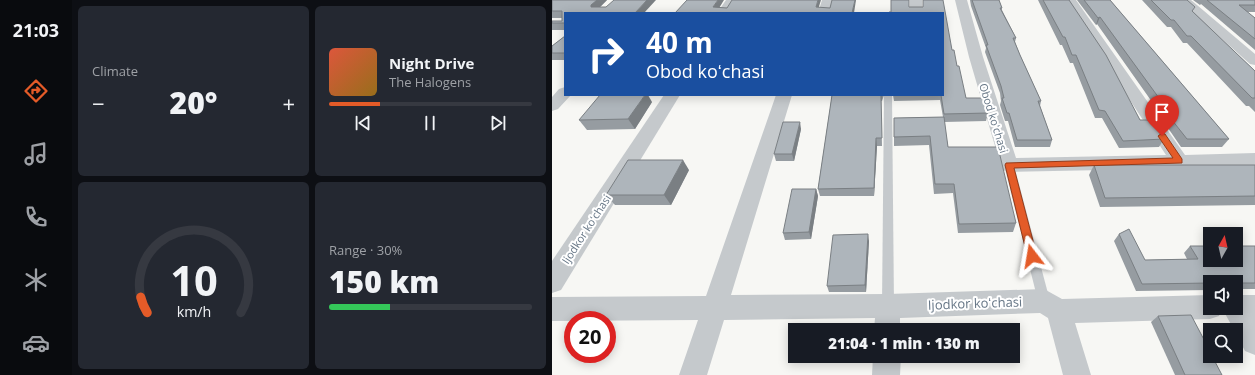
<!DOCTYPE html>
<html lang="en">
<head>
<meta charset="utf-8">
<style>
	body { margin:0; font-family:"Open Sans",sans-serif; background:#242831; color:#f1f3f6; height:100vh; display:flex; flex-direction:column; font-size:15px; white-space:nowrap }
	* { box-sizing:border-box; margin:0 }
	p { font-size:13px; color:#9ea1a6 }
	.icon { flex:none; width:22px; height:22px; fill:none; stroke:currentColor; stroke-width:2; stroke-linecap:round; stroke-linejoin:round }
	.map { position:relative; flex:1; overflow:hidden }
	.panel { display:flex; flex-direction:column; gap:6px; padding:6px; background:#0d0f14; width:480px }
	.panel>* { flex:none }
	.hud { position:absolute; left:12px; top:12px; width:380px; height:84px; border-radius:0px; box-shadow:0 2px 10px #0003; background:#1a4fa0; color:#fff; overflow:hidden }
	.needle { width:26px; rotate:8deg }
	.fabs { position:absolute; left:651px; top:227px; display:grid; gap:8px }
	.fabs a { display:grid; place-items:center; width:40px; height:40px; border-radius:0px; background:#171b24; box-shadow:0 2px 10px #0003; font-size:20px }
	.speed { position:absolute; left:12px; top:311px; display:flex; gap:8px; font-size:20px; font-weight:700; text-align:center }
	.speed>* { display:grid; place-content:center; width:52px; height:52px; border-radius:50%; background:#171b24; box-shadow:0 2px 10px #0003; line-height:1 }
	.speed .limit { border:6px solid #d22; background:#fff; color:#111 }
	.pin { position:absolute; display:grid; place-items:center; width:34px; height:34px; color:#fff; margin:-41px -17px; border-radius:50% 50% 50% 0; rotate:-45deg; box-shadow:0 0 4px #0007 }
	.pin .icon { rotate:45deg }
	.me { position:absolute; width:44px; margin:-22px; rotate:346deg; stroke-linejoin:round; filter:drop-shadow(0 0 3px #0008) }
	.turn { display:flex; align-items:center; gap:14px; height:84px; padding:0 16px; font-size:18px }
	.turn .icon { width:52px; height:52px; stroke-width:2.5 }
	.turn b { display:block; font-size:28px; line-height:34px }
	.big { font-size:30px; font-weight:800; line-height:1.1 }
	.panel .widget { flex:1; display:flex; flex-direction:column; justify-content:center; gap:6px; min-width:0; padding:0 14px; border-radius:6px; background:#242831 }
	.panel .dial { align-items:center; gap:0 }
	.dial svg { height:104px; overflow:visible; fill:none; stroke:#363941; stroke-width:7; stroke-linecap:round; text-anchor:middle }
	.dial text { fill:#f1f3f6; stroke:none }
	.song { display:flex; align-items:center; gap:12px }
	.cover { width:48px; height:48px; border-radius:6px; background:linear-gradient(135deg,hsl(10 70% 55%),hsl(40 70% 35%)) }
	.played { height:4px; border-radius:2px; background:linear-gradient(90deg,#e45b28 25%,#363941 25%) }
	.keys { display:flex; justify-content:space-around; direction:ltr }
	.heat { display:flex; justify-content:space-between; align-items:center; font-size:22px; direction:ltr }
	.charge { height:6px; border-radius:3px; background:linear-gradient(90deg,#34c759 30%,#363941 0) }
	.panel .tiles { flex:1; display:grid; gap:6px; grid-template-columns:repeat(2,1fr) }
	.trip { position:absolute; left:236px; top:323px; width:232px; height:40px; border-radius:0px; background:#171b24; box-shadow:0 2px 10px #0003; font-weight:800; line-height:40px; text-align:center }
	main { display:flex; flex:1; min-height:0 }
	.dock { display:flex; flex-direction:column; width:72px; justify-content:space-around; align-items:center; background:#090b0e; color:#9ea1a6 }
	.dock .icon { width:28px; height:28px }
	.dock .selected { color:#e45b28 }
	.dock b { font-size:18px; color:#f1f3f6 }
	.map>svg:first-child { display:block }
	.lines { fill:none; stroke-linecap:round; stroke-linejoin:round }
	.service { fill:#c5c9cc; fill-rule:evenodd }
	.minor { fill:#c5c9cc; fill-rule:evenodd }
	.wall { fill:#969ca1 }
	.shaded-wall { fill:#7a7f83 }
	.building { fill:#aeb5bb; stroke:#7a7f83 }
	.route { fill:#e45b28; stroke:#943b1a }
	.labels { text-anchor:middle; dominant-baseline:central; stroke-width:4; stroke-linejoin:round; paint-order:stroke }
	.street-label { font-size:11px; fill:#667686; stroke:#fff }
	.near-street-label { font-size:13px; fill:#667686; stroke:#fff }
</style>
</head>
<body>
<main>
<nav class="dock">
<b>21:03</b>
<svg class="icon selected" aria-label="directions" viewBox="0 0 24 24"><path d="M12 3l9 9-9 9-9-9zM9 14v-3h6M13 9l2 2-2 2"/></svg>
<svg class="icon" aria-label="music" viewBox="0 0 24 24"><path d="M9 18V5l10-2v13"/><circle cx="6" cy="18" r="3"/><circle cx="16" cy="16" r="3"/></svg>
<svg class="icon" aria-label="phone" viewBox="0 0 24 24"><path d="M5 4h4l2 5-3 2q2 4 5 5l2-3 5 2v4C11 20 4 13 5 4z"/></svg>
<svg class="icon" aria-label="climate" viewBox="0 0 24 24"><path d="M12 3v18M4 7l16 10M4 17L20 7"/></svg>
<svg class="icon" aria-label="car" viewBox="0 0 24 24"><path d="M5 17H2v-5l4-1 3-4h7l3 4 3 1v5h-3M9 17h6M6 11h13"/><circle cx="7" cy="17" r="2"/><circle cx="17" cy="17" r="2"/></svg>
</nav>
<section class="panel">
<div class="tiles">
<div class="widget"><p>Climate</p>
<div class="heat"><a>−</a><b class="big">20°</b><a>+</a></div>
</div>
<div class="widget">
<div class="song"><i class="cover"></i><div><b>Night Drive</b><p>The Halogens</p></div></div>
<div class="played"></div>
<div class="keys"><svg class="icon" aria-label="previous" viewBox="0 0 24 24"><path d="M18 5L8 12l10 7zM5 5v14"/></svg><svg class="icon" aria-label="pause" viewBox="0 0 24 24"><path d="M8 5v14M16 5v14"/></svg><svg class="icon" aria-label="next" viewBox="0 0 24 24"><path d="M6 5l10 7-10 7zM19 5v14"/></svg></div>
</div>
<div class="widget dial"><svg viewBox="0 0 100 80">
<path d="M14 69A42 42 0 1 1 86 69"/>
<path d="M14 69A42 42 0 0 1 9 57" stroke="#e45b28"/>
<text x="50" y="56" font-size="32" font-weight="700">10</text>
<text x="50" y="72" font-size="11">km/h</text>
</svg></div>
<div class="widget"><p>Range · 30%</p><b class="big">150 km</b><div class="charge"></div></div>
</div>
</section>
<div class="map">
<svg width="703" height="375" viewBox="0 0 703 375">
	<rect width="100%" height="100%" fill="#f7f7f4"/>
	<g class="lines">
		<!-- service -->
		<g class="service">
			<polygon points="332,95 340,95 342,306 340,310 336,312 332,310 330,306"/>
			<polygon points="457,162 462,165 498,301 496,305 492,307 488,305 486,301 452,165"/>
		</g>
		<!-- minor -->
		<g class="minor">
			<polygon points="174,0 186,0 177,13 165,13"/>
			<polygon points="270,0 282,0 278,13 266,13"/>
			<rect x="358" y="0" width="12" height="13"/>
			<polygon points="403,0 415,0 431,57 464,158 614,155 512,0 524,0 633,155 703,153 703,167 457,172 450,170 417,57"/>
			<polygon points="626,0 639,0 703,54 703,65 698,64"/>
			<polygon points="13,87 13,95 19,95 6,109 0,111 0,97 7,89"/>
			<polygon points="112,95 128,95 9,290 0,293 0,261"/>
			<polygon points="224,95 240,95 179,295 336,294 492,289 510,299 658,295 658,308 684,308 684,295 703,295 703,355 693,351 684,334 684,330 682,330 670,308 667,316 658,319 523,323 539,375 511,375 496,318 488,313 348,318 348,330 322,330 323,318 172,320 155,375 127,375 146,320 0,321 0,297 154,296"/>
			<polygon points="321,356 349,356 348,375 320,375"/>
		</g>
	</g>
	<!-- wall -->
	<g class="wall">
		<polygon points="0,0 55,0 48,7 10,21 10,18 0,18"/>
		<polygon points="418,0 447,0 450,8 450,10 464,38 463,42 468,55 489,101 488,106 500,140 498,147 463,147 456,121 453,121 448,105 449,101 448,93 433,52 434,48 419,6"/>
		<polygon points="486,0 517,0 588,120 612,139 607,147 567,148 550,118 543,118 521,63 518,63 510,45 508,45"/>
		<polygon points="525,0 558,0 677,139 670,147 629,147 616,128 617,126 545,24 544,25"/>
		<polygon points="590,0 635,0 641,12 703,71 703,112 697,106 694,106 635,43 631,43 619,27 615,27"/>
		<polygon points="641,0 703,0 703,12 695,12 703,18 703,50 649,4 648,5"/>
		<polygon points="357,7 400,50 405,66 414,98 436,113 434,121 392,122 396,147 464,223 461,232 406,233 401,193 382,194 377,145 342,146 342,118 391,117 388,100 342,101 341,95 391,95 339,12"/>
		<rect x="0" y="23" width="13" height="7"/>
		<polygon points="13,36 13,60 0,60 0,46"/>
		<polygon points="280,95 332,95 330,101 329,101 330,146 325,146 322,196 268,196 266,189"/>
		<polygon points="100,102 83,129 35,130 27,120"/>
		<polygon points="249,129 242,161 224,161 222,154"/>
		<polygon points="542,165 703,165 703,205 548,207 537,175"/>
		<polygon points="137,170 119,205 63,205 54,195"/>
		<polygon points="264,189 266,196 259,239 233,240 231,233"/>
		<polygon points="567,234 593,260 635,259 632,253 638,246 703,246 703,289 684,289 684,282 658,282 658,290 584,291 562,241"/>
		<polygon points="317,241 314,292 277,292 275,286"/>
		<polygon points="606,316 670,375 623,375 599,322"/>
	</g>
	<!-- shaded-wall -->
	<g class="shaded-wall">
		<polygon points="45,0 55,0 43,12 39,7 39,5"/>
		<polygon points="95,0 104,0 92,13 83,13"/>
		<polygon points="166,0 172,0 164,13 161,7"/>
		<polygon points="266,0 269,0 265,13 264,7"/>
		<polygon points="303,0 304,0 302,13 300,13"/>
		<polygon points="548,17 545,24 544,25 546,18"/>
		<polygon points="93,95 96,95 100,102 83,129 76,119"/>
		<polygon points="248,122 249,129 242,161 240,154"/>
		<polygon points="324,138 325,146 322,196 322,188"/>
		<polygon points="131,160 137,170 119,205 112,195"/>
		<polygon points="264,189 266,196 259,239 257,232"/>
		<polygon points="316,234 317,241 314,292 313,285"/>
	</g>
	<!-- building -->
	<g class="building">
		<polygon points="0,0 45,0 39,5 39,7 54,7 62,0 95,0 83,13 13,13 13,23 0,23 0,21 10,21 10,11 0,11"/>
		<polygon points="135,0 166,0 161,7 175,8 180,0 266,0 264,7 278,8 280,0 303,0 300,13 123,13"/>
		<polygon points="339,0 357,0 357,7 371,7 371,0 391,0 400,50 402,50 405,66 407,66 414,98 431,98 436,113 392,114 389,95 391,95 391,13 337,13 337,12 339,12"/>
		<polygon points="420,0 447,0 450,8 448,8 464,38 461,38 468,55 489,101 486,101 500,140 465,140 457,113 455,113 450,98 452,98 449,86 434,45 436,45"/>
		<polygon points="491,0 517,0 554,55 588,120 599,120 612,139 571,141 553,111 547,110 524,55 520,55 513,37 511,37"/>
		<polygon points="532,0 558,0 677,139 635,139 620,120 623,120 548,17 546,18"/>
		<polygon points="599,0 635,0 643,7 640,11 703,71 703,98 700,98 639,36 635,36 622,20 619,20"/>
		<polygon points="655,0 703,0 703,5 687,5 703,18 703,39"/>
		<polygon points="13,36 13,53 0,53 0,46"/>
		<polygon points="48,95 93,95 76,119 27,120"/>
		<polygon points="280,95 329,95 330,138 324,138 322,188 266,189"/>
		<polygon points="392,117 396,147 446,147 464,223 407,224 402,184 383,184 378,136 342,137 342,118"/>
		<polygon points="231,122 248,122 240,154 222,154"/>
		<polygon points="76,160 131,160 112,195 54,195"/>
		<polygon points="542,165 703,165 703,196 553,198"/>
		<polygon points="240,189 264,189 257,232 231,233"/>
		<polygon points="577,229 593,260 646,259 638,246 658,246 658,260 684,260 684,246 703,246 703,283 684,283 684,282 658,282 658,283 590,284 567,234"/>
		<polygon points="316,234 313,285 275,286 281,235"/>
		<polygon points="639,315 658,351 658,356 660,356 670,375 633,375 606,316"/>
	</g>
	<!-- route -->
	<polygon class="route" points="610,133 613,134 630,159 630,163 462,168 485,256 484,259 476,259 453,165 454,163 621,158 606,136"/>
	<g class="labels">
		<!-- street labels -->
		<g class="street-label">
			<text transform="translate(442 118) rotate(73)">Obod koʻchasi</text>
			<text transform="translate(34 229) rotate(-57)">Ijodkor koʻchasi</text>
		</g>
		<!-- near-street labels -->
		<g class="near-street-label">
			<text transform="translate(423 303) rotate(-2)">Ijodkor koʻchasi</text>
		</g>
	</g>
</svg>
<div class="fabs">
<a><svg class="needle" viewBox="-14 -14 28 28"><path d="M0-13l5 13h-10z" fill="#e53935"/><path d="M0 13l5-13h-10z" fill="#9ea1a6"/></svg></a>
<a><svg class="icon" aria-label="sound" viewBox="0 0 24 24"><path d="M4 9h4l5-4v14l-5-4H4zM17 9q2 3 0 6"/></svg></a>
<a><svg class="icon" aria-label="search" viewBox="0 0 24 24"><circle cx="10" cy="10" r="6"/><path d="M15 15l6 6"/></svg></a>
</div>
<div class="speed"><div class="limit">20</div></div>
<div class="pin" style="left:610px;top:136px;background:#d93025"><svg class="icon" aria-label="arrive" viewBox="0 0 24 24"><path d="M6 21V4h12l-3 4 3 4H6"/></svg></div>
<svg class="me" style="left:480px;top:256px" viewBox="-20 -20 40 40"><path d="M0-17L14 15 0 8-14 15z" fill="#e45b28" stroke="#fff" stroke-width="4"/></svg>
<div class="trip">21:04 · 1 min · 130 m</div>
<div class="hud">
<div class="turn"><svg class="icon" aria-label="right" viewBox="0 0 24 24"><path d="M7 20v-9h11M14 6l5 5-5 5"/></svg><div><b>40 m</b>Obod koʻchasi</div></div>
</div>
</div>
</main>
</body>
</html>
